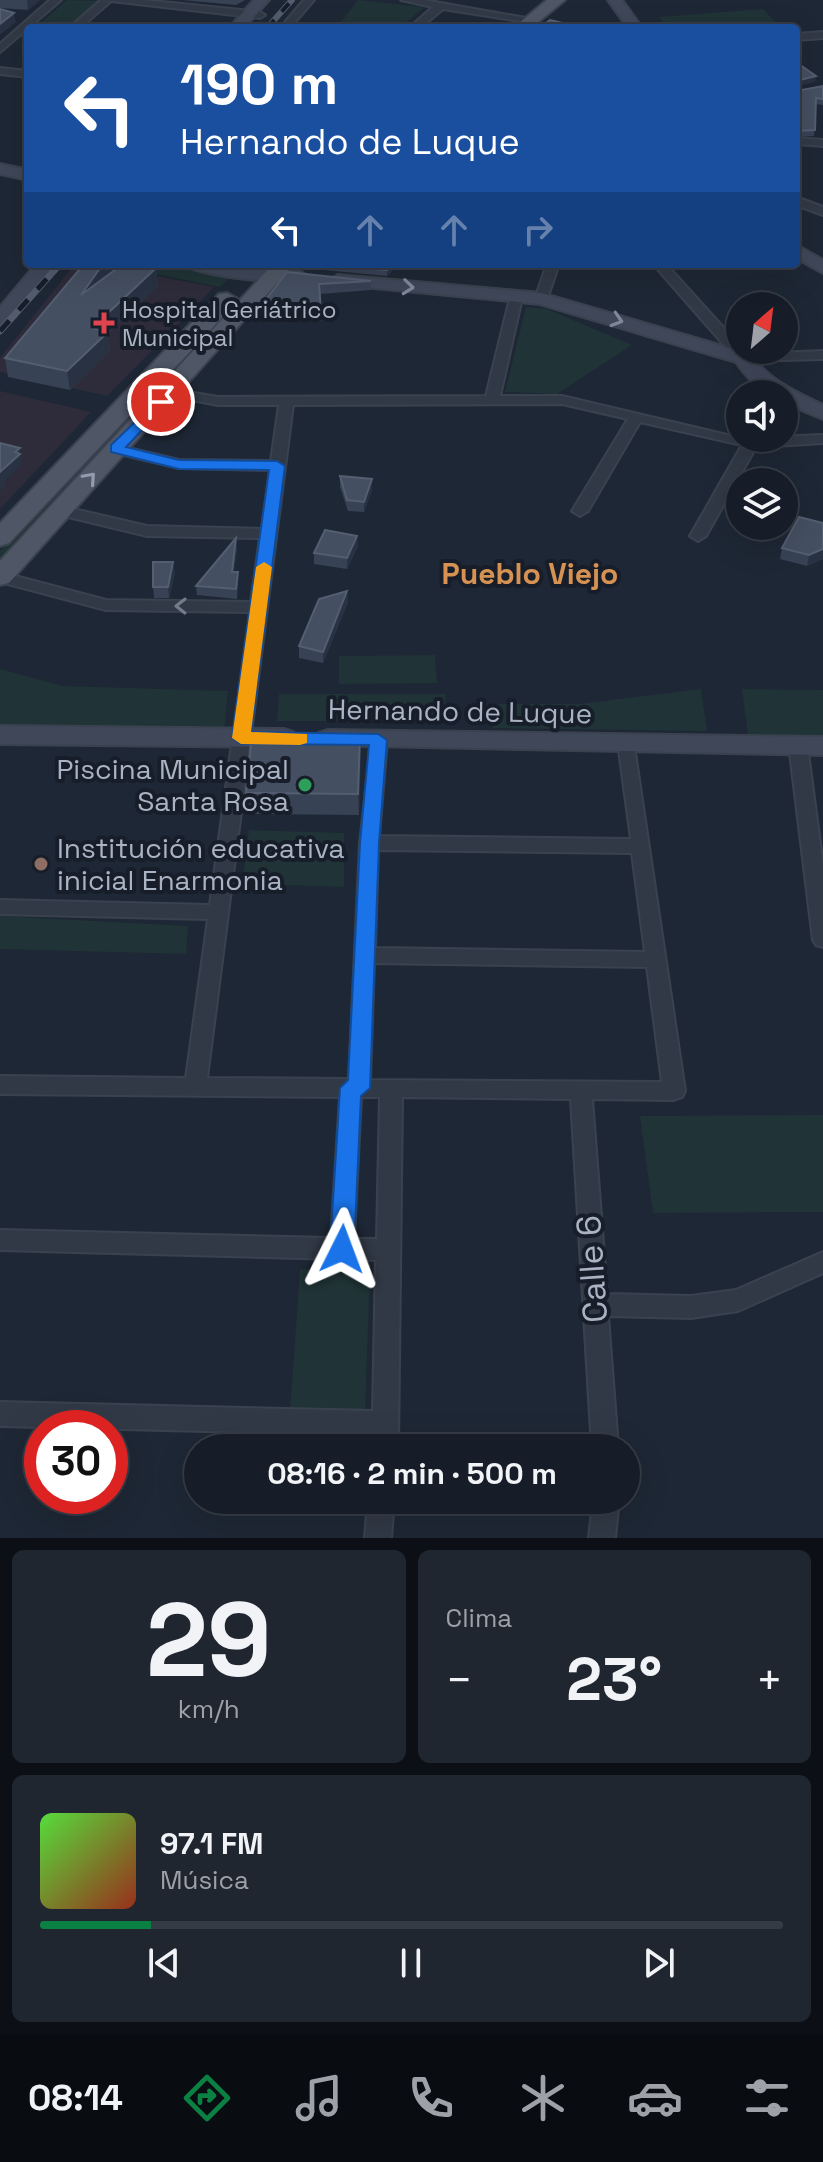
<!DOCTYPE html>
<html lang="es">
<head>
<meta charset="utf-8">
<style>
	body { margin:0; font-family:"Space Grotesk",sans-serif; background:#1f2630; color:#f1f3f6; height:100vh; display:flex; flex-direction:column; font-size:30px; white-space:nowrap }
	* { box-sizing:border-box; margin:0 }
	p { font-size:26px; color:#9ea2a8 }
	.icon { flex:none; width:44px; height:44px; fill:none; stroke:currentColor; stroke-width:2; stroke-linecap:round; stroke-linejoin:round }
	.map { position:relative; height:1538px; overflow:hidden }
	.panel { display:flex; flex-direction:column; gap:12px; padding:12px; background:#0c1016; flex:1 }
	.panel>* { flex:none }
	.top-card { position:absolute; left:24px; top:24px; width:776px; height:244px; border-radius:8px; box-shadow:0 8px 32px #0002,0 0 0 2px #353b45; background:#1a4fa0; color:#fff; overflow:hidden }
	.needle { width:52px; rotate:28deg }
	.fabs { position:absolute; left:726px; top:292px; display:grid; gap:16px }
	.fabs a { display:grid; place-items:center; width:72px; height:72px; border-radius:50%; background:#161d28; box-shadow:0 8px 32px #0002,0 0 0 2px #353b45; font-size:40px }
	.speed { position:absolute; left:24px; top:1410px; display:flex; gap:16px; font-size:40px; font-weight:700; text-align:center }
	.speed>* { display:grid; place-content:center; width:104px; height:104px; border-radius:50%; background:#161d28; box-shadow:0 8px 32px #0002,0 0 0 2px #353b45; line-height:1 }
	.speed .limit { border:12px solid #d22; background:#fff; color:#111 }
	.pin { position:absolute; display:grid; place-items:center; width:68px; height:68px; color:#fff; margin:-34px; border:4px solid #fff; border-radius:50%; box-shadow:0 2px 8px #0007 }
	.me { position:absolute; width:88px; margin:-44px; rotate:3deg; stroke-linejoin:round; filter:drop-shadow(0 0 6px #0008) }
	.turn { display:flex; align-items:center; gap:28px; height:168px; padding:0 24px; font-size:36px }
	.turn .icon { width:104px; height:104px; stroke-width:2.5 }
	.turn b { display:block; font-size:56px; line-height:68px }
	.lanes { display:flex; align-items:center; height:76px; padding:0 24px; background:#0003; justify-content:center; gap:40px; direction:ltr }
	.lanes .off { opacity:.35 }
	.big { font-size:60px; font-weight:600; line-height:1.1 }
	.panel .tile { flex:1; display:flex; flex-direction:column; justify-content:center; gap:12px; min-width:0; padding:0 28px; border-radius:12px; background:#1f2630 }
	.panel .dial { align-items:center; gap:0 }
	.dial b { font-size:104px; line-height:1 }
	.song { display:flex; align-items:center; gap:24px }
	.cover { width:96px; height:96px; border-radius:12px; background:linear-gradient(135deg,hsl(110 70% 55%),hsl(10 70% 35%)) }
	.played { height:8px; border-radius:4px; background:linear-gradient(90deg,#0b8043 15%,#353b45 15%) }
	.keys { display:flex; justify-content:space-around; direction:ltr }
	.heat { display:flex; justify-content:space-between; align-items:center; font-size:44px; direction:ltr }
	.panel .tiles { flex:1; display:grid; gap:12px; grid-template-columns:1fr 1fr }
	.tile:last-child { grid-column:span 2 }
	.trip { position:absolute; left:184px; top:1434px; width:456px; height:80px; border-radius:40px; background:#161d28; box-shadow:0 8px 32px #0002,0 0 0 2px #353b45; font-weight:600; line-height:80px; text-align:center }
	.menu { display:flex; height:128px; justify-content:space-around; align-items:center; background:#090c10; color:#9ea2a8 }
	.menu .icon { width:56px; height:56px }
	.menu .active { color:#0b8043 }
	.menu b { font-size:36px; color:#f1f3f6 }
	.map>svg:first-child { display:block }
	.medical { fill:#2e2c3a }
	.green { fill:#203336 }
	.lines { fill:none; stroke-linecap:round; stroke-linejoin:round }
	.street-casing { stroke:#3a424f; stroke-width:4 }
	.secondary-casing { stroke:#3a424f; stroke-width:4 }
	.primary-casing { stroke:#3a424f; stroke-width:4 }
	.street { fill:#313946; fill-rule:evenodd }
	.secondary { fill:#3f4759; fill-rule:evenodd }
	.primary { fill:#4f5766; fill-rule:evenodd }
	.rail-far1-casing { stroke:#525c6d; stroke-width:6 }
	.rail-casing { stroke:#525c6d; stroke-width:7 }
	.rail-far1 { stroke:#171e2a; stroke-width:4; stroke-dasharray:11; stroke-linecap:butt }
	.rail { stroke:#171e2a; stroke-width:5; stroke-dasharray:14; stroke-linecap:butt }
	.wall { fill:#384255 }
	.shaded-wall { fill:#283243 }
	.building { fill:#444f61; stroke:#545e71; stroke-width:2 }
	.oneway { stroke:#7f8899 }
	.oneway2 { stroke:#939cac }
	.oneway3 { stroke:#747c8b }
	.route { fill:#1a73e8; stroke:#114b97; stroke-width:2 }
	.slow { fill:#f59e0b }
	.health-dot { fill:#e0444e; stroke:#171e2a; stroke-width:3 }
	.leisure-dot { fill:#2e9e5b; stroke:#171e2a; stroke-width:3 }
	.education-dot { fill:#8d6e63; stroke:#171e2a; stroke-width:3 }
	.labels { text-anchor:middle; dominant-baseline:central; stroke-width:8; stroke-linejoin:round; paint-order:stroke }
	.far-poi-label { font-size:24px; fill:#aab3c4; stroke:#171e2a; text-anchor:start }
	.street-label { font-size:28px; fill:#aab3c4; stroke:#171e2a }
	.poi-label { font-size:28px; fill:#aab3c4; stroke:#171e2a; text-anchor:end }
	.neighbourhood-label { font-size:30px; font-weight:bold; fill:#d69252; stroke:#171e2a }
	.near-street-label { font-size:34px; fill:#aab3c4; stroke:#171e2a }
</style>
</head>
<body>
<div class="map">
<svg width="823" height="1538" viewBox="0 0 823 1538">
	<rect width="100%" height="100%" fill="#1e2735"/>
	<!-- medical -->
	<g class="medical">
		<polygon points="75,264 93,264 214,287 107,396 0,372 0,358"/>
		<polygon points="0,391 91,412 0,509"/>
	</g>
	<!-- green -->
	<g class="green">
		<polygon points="67,0 99,1 69,28 35,28"/>
		<polygon points="358,0 425,7 399,28 341,22"/>
		<polygon points="763,9 781,28 668,28 659,17"/>
		<polygon points="156,264 177,264 232,275 220,287 147,272"/>
		<polygon points="526,307 547,309 632,345 557,394 505,392"/>
		<polygon points="141,401 147,403 0,561 0,551"/>
		<polygon points="435,655 437,683 339,684 339,656"/>
		<polygon points="0,669 63,686 228,691 224,732 0,730"/>
		<polygon points="701,689 707,731 493,728 492,704 579,704"/>
		<polygon points="742,689 823,690 823,737 748,735"/>
		<polygon points="279,694 445,694 446,721 277,721"/>
		<polygon points="249,830 344,833 344,887 242,884"/>
		<polygon points="0,916 188,926 186,954 0,949"/>
		<polygon points="823,1115 823,1212 653,1213 640,1116"/>
		<polygon points="300,1269 370,1271 365,1412 290,1411"/>
	</g>
	<g class="lines">
		<defs>
			<g id="street">
				<polygon points="50,0 61,0 0,52 0,44"/>
				<polygon points="101,0 143,0 260,12 265,15 260,18 111,1 80,28 69,28"/>
				<polygon points="304,0 314,0 290,28 280,28"/>
				<polygon points="401,0 424,0 537,20 532,23 443,9 420,28 409,28 433,7"/>
				<polygon points="823,32 823,38 796,40 796,34"/>
				<polygon points="0,68 28,71 28,77 0,74"/>
				<polygon points="796,138 823,140 823,146 796,144"/>
				<polygon points="796,197 823,207 823,215 796,205"/>
				<polygon points="547,264 559,264 547,299 541,303 535,299"/>
				<polygon points="653,264 666,264 740,346 740,350 747,354 823,351 823,359 738,361"/>
				<path d="M516,294L522,298L500,396H562L740,438L823,435V443L756,447L706,536L698,541L690,536L742,445L640,422L588,511L580,516L572,511L628,419L562,404L293,405L207,1078L349,1079L360,843L372,736L378,734L387,740L379,836L631,839L618,743L621,739H633L685,1091L682,1097L674,1100L592,1099L607,1294L691,1296L736,1290L823,1252V1273L738,1311L691,1318L608,1316L618,1448H592L571,1099L402,1097L398,1448H372L373,1435L0,1426V1402L373,1411L376,1260L0,1250V1230L331,1238L340,1097L0,1094V1076L186,1078L208,919L0,914V900L210,905L250,612L106,610L0,582V572L106,600L251,602L260,538L147,536L56,514L53,511L61,506L147,526L262,529L270,470L179,468L111,452L109,449L116,445L179,460L271,461L279,405H218L140,390V384L218,397L486,396L510,298ZM378,850L632,853L645,952L375,948ZM374,963L647,967L662,1082L370,1080ZM361,1097H380L377,1239H354Z"/>
				<polygon points="798,739 807,745 823,866 823,947 816,945 813,940 789,745"/>
				<polygon points="368,1500 394,1500 391,1538 365,1538"/>
				<polygon points="593,1500 619,1500 615,1538 589,1538"/>
			</g>
			<g id="secondary">
				<polygon points="254,0 269,0 244,28 229,28"/>
				<polygon points="608,0 622,0 642,28 628,28"/>
				<polygon points="0,164 28,170 28,180 0,174"/>
				<polygon points="796,245 823,260 823,273 796,258"/>
				<polygon points="36,264 55,264 7,323 0,325 0,307"/>
				<path d="M183,264L299,271L308,276C296,288 196,276 183,264Z"/>
				<path d="M338,275L541,293L750,354C769,380 795,392 823,405V419L784,403V394C762,394 748,380 736,362L540,304L332,284L329,280Z"/>
				<polygon points="0,726 284,729 293,732 297,738 293,744 284,747 0,744"/>
				<polygon points="328,730 823,737 823,755 319,745 315,739 319,733"/>
			</g>
			<g id="primary">
				<polygon points="547,0 565,0 531,28 513,28"/>
				<polygon points="273,264 294,264 9,583 0,585 0,561"/>
				<polygon points="227,293 238,299 235,304 9,543 0,546 0,523 219,294"/>
			</g>
		</defs>
		<!-- street casing -->
		<use href="#street" class="street-casing"/>
		<!-- secondary casing -->
		<use href="#secondary" class="secondary-casing"/>
		<!-- primary casing -->
		<use href="#primary" class="primary-casing"/>
		<!-- street -->
		<use href="#street" class="street"/>
		<!-- secondary -->
		<use href="#secondary" class="secondary"/>
		<!-- primary -->
		<use href="#primary" class="primary"/>
		<defs>
			<polyline id="rail-far1" points="267,28 292,0"/>
			<polyline id="rail" points="0,331 60,264"/>
		</defs>
		<!-- rail-far1 casing -->
		<use href="#rail-far1" class="rail-far1-casing"/>
		<!-- rail casing -->
		<use href="#rail" class="rail-casing"/>
		<!-- rail-far1 -->
		<use href="#rail-far1" class="rail-far1"/>
		<!-- rail -->
		<use href="#rail" class="rail"/>
	</g>
	<!-- wall -->
	<g class="wall">
		<polygon points="0,0 40,0 28,10 0,8"/>
		<polygon points="182,0 245,0 236,5"/>
		<polygon points="823,86 823,105 816,104 814,136 796,137 796,91"/>
		<polygon points="84,264 118,264 114,271 156,268 158,286 108,334 110,350 70,390 8,377 5,358"/>
		<polygon points="303,264 399,264 387,276 303,268"/>
		<polygon points="287,272 371,281 371,290 320,294 321,321 265,312 264,302"/>
		<polygon points="340,476 372,490 364,512 348,511 340,487"/>
		<polygon points="823,523 823,559 807,566 780,559 782,548"/>
		<polygon points="358,546 347,569 314,564 314,553"/>
		<polygon points="237,548 234,572 238,572 238,581 237,599 197,595 196,586"/>
		<polygon points="175,573 169,598 154,598 153,587"/>
		<polygon points="347,591 348,602 323,663 299,658 299,646"/>
		<polygon points="360,734 359,815 248,814 246,793"/>
	</g>
	<!-- shaded-wall -->
	<g class="shaded-wall">
		<polygon points="28,0 40,0 28,10 27,1"/>
		<polygon points="14,13 16,22 0,35 0,24"/>
		<polygon points="816,76 815,82 796,87 796,81"/>
		<polygon points="103,264 118,264 84,313 81,295"/>
		<polygon points="394,264 399,264 387,276 387,270"/>
		<polygon points="156,268 158,286 108,334 110,350 70,390 67,371 92,328"/>
		<polygon points="20,448 22,465 5,481 6,485 0,491 0,472"/>
		<polygon points="372,479 372,490 364,512 364,502"/>
		<polygon points="357,536 358,546 347,569 347,558"/>
		<polygon points="236,538 237,548 233,581 232,572"/>
		<polygon points="823,549 823,559 807,566 809,555"/>
		<polygon points="173,562 175,573 169,598 168,587"/>
		<polygon points="347,591 348,602 323,663 323,652"/>
		<polygon points="360,734 361,755 359,815 358,794"/>
	</g>
	<!-- building -->
	<g class="building">
		<polygon points="0,9 14,13 0,24"/>
		<polygon points="550,20 571,25 568,28 539,28"/>
		<polygon points="796,62 816,76 796,81"/>
		<polygon points="823,86 823,99 816,98 815,130 796,131 796,91"/>
		<polygon points="84,264 103,264 81,295 123,264 135,264 156,268 92,328 108,332 67,371 5,358"/>
		<polygon points="317,264 394,264 387,270"/>
		<polygon points="287,272 371,281 319,284 321,311 264,302"/>
		<polygon points="0,443 20,448 15,452 20,454 0,472"/>
		<polygon points="340,476 372,479 364,502 347,500"/>
		<polygon points="799,517 823,523 823,549 809,555 782,548"/>
		<polygon points="325,530 357,536 347,558 314,553"/>
		<polygon points="236,538 232,572 238,572 236,589 196,586"/>
		<polygon points="153,562 173,562 168,587 153,587"/>
		<polygon points="347,591 323,652 299,646 319,599"/>
		<polygon points="252,733 360,734 358,794 246,793"/>
	</g>
	<!-- one-way arrows -->
	<defs><path id="oneway-chevron" d="M-2-3.5L2.5 0L-2 3.5" fill="none" stroke-width="1.6" stroke-linecap="round" stroke-linejoin="round" transform="scale(2)"/></defs>
	<g class="oneway">
		<use href="#oneway-chevron" transform="translate(408 287) rotate(6)"/>
		<use href="#oneway-chevron" transform="translate(617 320) rotate(17)"/>
	</g>
	<use class="oneway2" href="#oneway-chevron" transform="translate(90 478) rotate(-48)"/>
	<use class="oneway3" href="#oneway-chevron" transform="translate(181 606) rotate(-179)"/>
	<!-- route -->
	<polygon class="route" points="161,397 168,402 166,405 126,447 179,460 277,461 285,466 251,732 378,734 387,740 379,843 370,1088 361,1096 354,1249 350,1256 342,1259 334,1256 330,1249 340,1088 348,1080 360,843 369,745 241,744 232,738 269,470 179,469 111,452 111,445"/>
	<!-- slow -->
	<polygon class="slow" points="264,562 272,567 251,732 307,734 307,743 300,745 241,744 232,738 256,567"/>
	<!-- markers -->
	<path class="health-dot" d="M100 311h8v8h8v8h-8v8h-8v-8h-8v-8h8z"/>
	<circle class="leisure-dot" cx="305" cy="785" r="8"/>
	<circle class="education-dot" cx="41" cy="864" r="8"/>
	<g class="labels">
		<!-- far-poi labels -->
		<g class="far-poi-label">
			<text x="122" y="309">Hospital Geriátrico<tspan x="122" dy="28">Municipal</tspan></text>
		</g>
		<!-- street labels -->
		<g class="street-label">
			<text transform="translate(460 711) rotate(1)">Hernando de Luque</text>
		</g>
		<!-- poi labels -->
		<g class="poi-label">
			<text x="289" y="769">Piscina Municipal<tspan x="289" dy="32">Santa Rosa</tspan></text>
			<text x="57" y="848" text-anchor="start">Institución educativa<tspan x="57" dy="32">inicial Enarmonia</tspan></text>
		</g>
		<!-- neighbourhood labels -->
		<g class="neighbourhood-label">
			<text x="530" y="573">Pueblo Viejo</text>
		</g>
		<!-- near-street labels -->
		<g class="near-street-label">
			<text transform="translate(592 1269) rotate(-94)">Calle 6</text>
		</g>
	</g>
</svg>
<div class="fabs">
<a><svg class="needle" viewBox="-14 -14 28 28"><path d="M0-13l5 13h-10z" fill="#e53935"/><path d="M0 13l5-13h-10z" fill="#9ea2a8"/></svg></a>
<a><svg class="icon" aria-label="sound" viewBox="0 0 24 24"><path d="M4 9h4l5-4v14l-5-4H4zM17 9q2 3 0 6"/></svg></a>
<a><svg class="icon" aria-label="layers" viewBox="0 0 24 24"><path d="M12 4l9 5-9 5-9-5zM3 14l9 5 9-5"/></svg></a>
</div>
<div class="speed"><div class="limit">30</div></div>
<div class="pin" style="left:161px;top:402px;background:#d93025"><svg class="icon" aria-label="arrive" viewBox="0 0 24 24"><path d="M6 21V4h12l-3 4 3 4H6"/></svg></div>
<svg class="me" style="left:342px;top:1249px" viewBox="-20 -20 40 40"><path d="M0-17L14 15 0 8-14 15z" fill="#1a73e8" stroke="#fff" stroke-width="4"/></svg>
<div class="trip">08:16 · 2 min · 500 m</div>
<div class="top-card">
<div class="turn"><svg class="icon" aria-label="left" viewBox="0 0 24 24"><path d="M17 20v-9H6M10 6l-5 5 5 5"/></svg><div><b>190 m</b>Hernando de Luque</div></div>
<div class="lanes"><svg class="icon" aria-label="left" viewBox="0 0 24 24"><path d="M17 20v-9H6M10 6l-5 5 5 5"/></svg><svg class="icon off" aria-label="ahead" viewBox="0 0 24 24"><path d="M12 20V5M6 11l6-6 6 6"/></svg><svg class="icon off" aria-label="ahead" viewBox="0 0 24 24"><path d="M12 20V5M6 11l6-6 6 6"/></svg><svg class="icon off" aria-label="right" viewBox="0 0 24 24"><path d="M7 20v-9h11M14 6l5 5-5 5"/></svg></div>
</div>
</div>
<section class="panel">
<div class="tiles">
<div class="tile dial"><b>29</b><p>km/h</p></div>
<div class="tile"><p>Clima</p>
<div class="heat"><a>−</a><b class="big">23°</b><a>+</a></div>
</div>
<div class="tile">
<div class="song"><i class="cover"></i><div><b>97.1 FM</b><p>Música</p></div></div>
<div class="played"></div>
<div class="keys"><svg class="icon" aria-label="previous" viewBox="0 0 24 24"><path d="M18 5L8 12l10 7zM5 5v14"/></svg><svg class="icon" aria-label="pause" viewBox="0 0 24 24"><path d="M8 5v14M16 5v14"/></svg><svg class="icon" aria-label="next" viewBox="0 0 24 24"><path d="M6 5l10 7-10 7zM19 5v14"/></svg></div>
</div>
</div>
</section>
<nav class="menu">
<b>08:14</b>
<svg class="icon active" aria-label="directions" viewBox="0 0 24 24"><path d="M12 3l9 9-9 9-9-9zM9 14v-3h6M13 9l2 2-2 2"/></svg>
<svg class="icon" aria-label="music" viewBox="0 0 24 24"><path d="M9 18V5l10-2v13"/><circle cx="6" cy="18" r="3"/><circle cx="16" cy="16" r="3"/></svg>
<svg class="icon" aria-label="phone" viewBox="0 0 24 24"><path d="M5 4h4l2 5-3 2q2 4 5 5l2-3 5 2v4C11 20 4 13 5 4z"/></svg>
<svg class="icon" aria-label="climate" viewBox="0 0 24 24"><path d="M12 3v18M4 7l16 10M4 17L20 7"/></svg>
<svg class="icon" aria-label="car" viewBox="0 0 24 24"><path d="M5 17H2v-5l4-1 3-4h7l3 4 3 1v5h-3M9 17h6M6 11h13"/><circle cx="7" cy="17" r="2"/><circle cx="17" cy="17" r="2"/></svg>
<svg class="icon" aria-label="filters" viewBox="0 0 24 24"><path d="M4 7h16M4 17h16"/><circle cx="9" cy="7" r="2"/><circle cx="15" cy="17" r="2"/></svg>
</nav>
</body>
</html>
